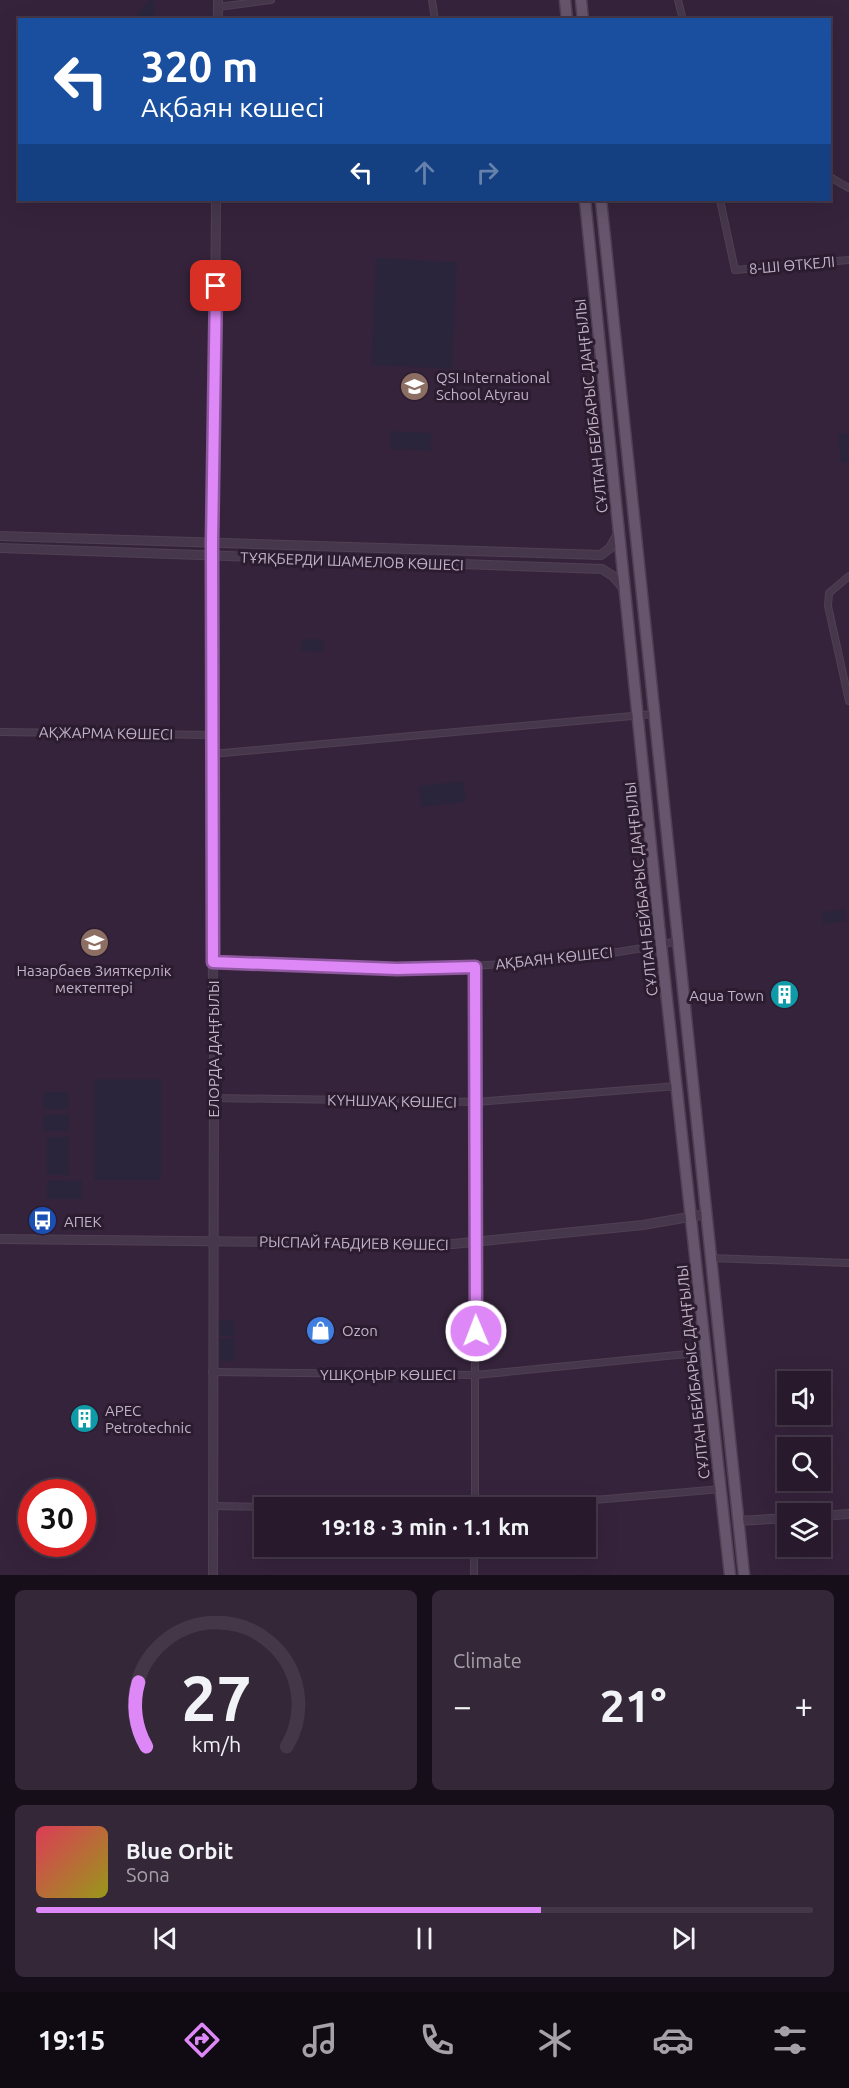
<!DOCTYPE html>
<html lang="en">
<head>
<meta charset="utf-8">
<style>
	body { margin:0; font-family:Ubuntu,sans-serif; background:#342738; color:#f1f3f6; height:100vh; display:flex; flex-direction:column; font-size:22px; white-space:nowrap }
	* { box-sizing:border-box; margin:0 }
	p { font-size:20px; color:#a5a1a9 }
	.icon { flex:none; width:33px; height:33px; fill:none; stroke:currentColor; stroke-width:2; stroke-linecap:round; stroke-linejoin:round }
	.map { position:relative; height:1575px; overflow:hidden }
	.details { display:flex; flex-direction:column; gap:15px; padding:15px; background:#160e18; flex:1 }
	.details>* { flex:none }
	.guide { position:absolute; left:18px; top:18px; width:813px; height:183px; border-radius:0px; box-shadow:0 6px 24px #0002,0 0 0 2px #443848; background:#1a4fa0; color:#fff; overflow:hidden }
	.tools { position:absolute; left:777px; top:1371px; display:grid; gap:12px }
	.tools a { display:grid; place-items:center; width:54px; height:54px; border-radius:0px; background:#281a2c; box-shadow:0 6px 24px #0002,0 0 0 2px #443848; font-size:30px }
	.speed { position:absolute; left:18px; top:1479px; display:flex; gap:12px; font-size:30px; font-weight:700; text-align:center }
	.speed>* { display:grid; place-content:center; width:78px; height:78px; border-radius:50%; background:#281a2c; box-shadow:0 6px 24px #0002,0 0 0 2px #443848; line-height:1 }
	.speed .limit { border:9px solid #d22; background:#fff; color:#111 }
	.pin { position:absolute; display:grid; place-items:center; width:51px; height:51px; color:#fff; margin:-26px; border-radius:12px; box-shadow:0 3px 9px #0006 }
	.me { position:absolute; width:66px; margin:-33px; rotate:359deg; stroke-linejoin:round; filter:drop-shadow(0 0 4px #0008) }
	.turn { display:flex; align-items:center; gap:21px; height:126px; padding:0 24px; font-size:27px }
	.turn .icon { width:78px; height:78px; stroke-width:2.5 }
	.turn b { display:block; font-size:42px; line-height:51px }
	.lanes { display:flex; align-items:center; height:57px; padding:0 24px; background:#0003; justify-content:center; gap:30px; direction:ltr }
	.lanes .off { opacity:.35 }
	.big { font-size:45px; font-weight:700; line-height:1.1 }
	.details .tile { flex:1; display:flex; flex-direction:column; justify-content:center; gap:9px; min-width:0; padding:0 21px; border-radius:9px; background:#342738 }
	.details .dial { align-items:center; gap:0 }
	.dial svg { height:156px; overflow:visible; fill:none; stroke:#443848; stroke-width:7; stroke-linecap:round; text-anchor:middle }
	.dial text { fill:#f1f3f6; stroke:none }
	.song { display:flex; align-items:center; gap:18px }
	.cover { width:72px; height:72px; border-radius:9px; background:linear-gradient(135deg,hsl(350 70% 55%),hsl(60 70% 35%)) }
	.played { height:6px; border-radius:3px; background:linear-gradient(90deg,#de88f7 65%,#443848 65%) }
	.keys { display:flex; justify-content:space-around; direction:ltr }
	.heat { display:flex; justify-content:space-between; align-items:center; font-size:33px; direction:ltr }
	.details .tiles { flex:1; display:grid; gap:15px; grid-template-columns:1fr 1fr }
	.tile:last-child { grid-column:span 2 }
	.trip { position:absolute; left:254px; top:1497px; width:342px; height:60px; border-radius:0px; background:#281a2c; box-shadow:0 6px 24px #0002,0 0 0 2px #443848; font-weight:700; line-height:60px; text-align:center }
	.tabs { display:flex; height:96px; justify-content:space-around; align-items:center; background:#100a12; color:#a5a1a9 }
	.tabs .icon { width:42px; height:42px }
	.tabs .current { color:#de88f7 }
	.tabs b { font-size:27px; color:#f1f3f6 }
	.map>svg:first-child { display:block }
	.green { fill:#2b253c }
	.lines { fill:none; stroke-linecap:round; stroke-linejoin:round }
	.minor-casing { stroke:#504054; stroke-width:8 }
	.tertiary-casing { stroke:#504054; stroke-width:10 }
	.primary-casing { stroke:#504054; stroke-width:13 }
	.minor { stroke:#46374c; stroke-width:6 }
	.tertiary { stroke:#46374c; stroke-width:8 }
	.primary { stroke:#66556c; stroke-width:10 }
	.route-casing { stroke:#9058a1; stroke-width:15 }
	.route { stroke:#de88f7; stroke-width:10 }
	.labels { text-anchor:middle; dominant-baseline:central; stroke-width:6; stroke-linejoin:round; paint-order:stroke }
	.street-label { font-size:15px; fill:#c3b2c7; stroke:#2b1c30 }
	.poi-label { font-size:15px; fill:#c3b2c7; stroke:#2b1c30; text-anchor:start }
</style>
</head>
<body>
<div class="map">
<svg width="849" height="1575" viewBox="0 0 849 1575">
	<rect width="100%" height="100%" fill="#35233b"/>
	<!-- green -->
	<g class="green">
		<polygon points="149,0 154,0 154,19 134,19"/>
		<polygon points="376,258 457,262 452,369 371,365"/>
		<polygon points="391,431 431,433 431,451 390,449"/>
		<polygon points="849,433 849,443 847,444 849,462 841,463 838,434"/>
		<polygon points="301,639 324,639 323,652 301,651"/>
		<polygon points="463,781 466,802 421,807 419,786"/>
		<polygon points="845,909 846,921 823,924 822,912"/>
		<rect x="94" y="1079" width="67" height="101"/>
		<rect x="43" y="1092" width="26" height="17"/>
		<polygon points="43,1115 70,1115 69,1131 43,1131"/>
		<rect x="47" y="1137" width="22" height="38"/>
		<polygon points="47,1180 82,1181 82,1199 47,1199"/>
		<polygon points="219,1320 233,1320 234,1336 219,1336"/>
		<polygon points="234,1338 234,1361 219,1361 219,1339"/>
	</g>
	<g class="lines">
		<defs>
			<g id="minor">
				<polyline points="432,0 435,20"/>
				<polyline points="678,0 683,20"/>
				<polyline points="218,7 271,0"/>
				<polyline points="830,177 849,188"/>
				<polyline points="720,200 735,270 849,260"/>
				<polyline points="849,576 829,593 828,606 849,701"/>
				<polyline points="0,732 212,735"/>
				<polyline points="212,754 654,714"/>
				<path d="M213,962C368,970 525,974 678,941"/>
				<polyline points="214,1098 477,1102 677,1086"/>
				<polyline points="711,1258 849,1263"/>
				<polyline points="212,1372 476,1375 707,1352"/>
				<polyline points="213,1506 315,1508"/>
				<polyline points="475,1508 475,967"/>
				<polyline points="503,1508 721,1489"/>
				<polyline points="474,1575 474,1546"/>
			</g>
			<g id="tertiary">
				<polyline points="218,20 218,0"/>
				<polyline points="0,536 601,555 610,548 619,532"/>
				<polyline points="0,548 602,569 613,576 624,589"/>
				<polyline points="0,1239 453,1244 643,1225 706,1214"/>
				<polyline points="820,1516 849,1514"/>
				<polyline points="737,1521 788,1518"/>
				<polyline points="213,1575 214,1036 211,866 216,200"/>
			</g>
			<g id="primary">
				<polyline points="565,0 567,20"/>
				<polyline points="581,0 583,20"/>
				<polyline points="585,200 661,945 730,1575"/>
				<polyline points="601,200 744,1575"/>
			</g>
		</defs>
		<!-- minor casing -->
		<use href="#minor" class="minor-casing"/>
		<!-- tertiary casing -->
		<use href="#tertiary" class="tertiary-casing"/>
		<!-- primary casing -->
		<use href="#primary" class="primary-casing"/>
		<!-- minor -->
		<use href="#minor" class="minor"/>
		<!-- tertiary -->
		<use href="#tertiary" class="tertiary"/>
		<!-- primary -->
		<use href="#primary" class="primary"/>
	</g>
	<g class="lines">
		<defs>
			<polyline id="route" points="216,286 212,543 213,962 397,969 475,967 476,1331"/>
		</defs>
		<!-- route casing -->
		<use href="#route" class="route-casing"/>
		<!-- route -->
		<use href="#route" class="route"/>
	</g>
	<!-- icons -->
	<defs>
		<symbol id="school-disc" viewBox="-11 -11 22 22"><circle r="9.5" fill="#8d6e63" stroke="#2b1c30"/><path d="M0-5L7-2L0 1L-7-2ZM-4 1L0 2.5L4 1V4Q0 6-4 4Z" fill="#fff"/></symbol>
		<symbol id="building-disc" viewBox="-11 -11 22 22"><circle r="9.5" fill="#0f9aa8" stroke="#2b1c30"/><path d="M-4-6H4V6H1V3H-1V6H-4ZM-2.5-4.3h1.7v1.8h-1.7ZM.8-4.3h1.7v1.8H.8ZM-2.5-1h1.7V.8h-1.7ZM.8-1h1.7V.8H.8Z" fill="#fff"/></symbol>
		<symbol id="bus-disc" viewBox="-11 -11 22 22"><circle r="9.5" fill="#1a4fb4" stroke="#2b1c30"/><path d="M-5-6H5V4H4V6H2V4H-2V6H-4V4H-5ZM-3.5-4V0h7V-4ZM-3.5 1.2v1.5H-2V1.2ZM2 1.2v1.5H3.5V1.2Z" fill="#fff"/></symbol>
		<symbol id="shop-disc" viewBox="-11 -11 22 22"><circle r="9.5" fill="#3f7fe0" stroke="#2b1c30"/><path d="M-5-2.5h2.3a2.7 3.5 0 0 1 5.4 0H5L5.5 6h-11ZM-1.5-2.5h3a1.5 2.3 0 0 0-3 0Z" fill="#fff"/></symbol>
	</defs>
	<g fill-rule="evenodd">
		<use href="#school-disc" x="398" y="370" width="33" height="33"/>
		<use href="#school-disc" x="78" y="926" width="33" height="33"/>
		<use href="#building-disc" x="768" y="978" width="33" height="33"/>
		<use href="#bus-disc" x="26" y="1204" width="33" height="33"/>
		<use href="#shop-disc" x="304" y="1314" width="33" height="33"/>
		<use href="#building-disc" x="68" y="1402" width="33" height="33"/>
	</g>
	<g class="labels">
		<!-- street labels -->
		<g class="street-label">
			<text transform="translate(792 265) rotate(-5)">8-ШІ ӨТКЕЛІ</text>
			<text transform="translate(591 406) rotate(-96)">СҰЛТАН БЕЙБАРЫС ДАҢҒЫЛЫ</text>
			<text transform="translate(352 561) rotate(2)">ТҰЯҚБЕРДИ ШАМЕЛОВ КӨШЕСІ</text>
			<text transform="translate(106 733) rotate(1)">АҚЖАРМА КӨШЕСІ</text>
			<text transform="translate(641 889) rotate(-96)">СҰЛТАН БЕЙБАРЫС ДАҢҒЫЛЫ</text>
			<text transform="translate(554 958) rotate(-6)">АҚБАЯН КӨШЕСІ</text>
			<text transform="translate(213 1049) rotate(-90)">ЕЛОРДА ДАҢҒЫЛЫ</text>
			<text transform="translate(392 1101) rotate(1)">КҮНШУАҚ КӨШЕСІ</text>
			<text transform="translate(354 1243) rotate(1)">РЫСПАЙ ҒАБДИЕВ КӨШЕСІ</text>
			<text transform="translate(693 1372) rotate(-96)">СҰЛТАН БЕЙБАРЫС ДАҢҒЫЛЫ</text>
			<text x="388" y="1374">ҮШҚОҢЫР КӨШЕСІ</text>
		</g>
		<!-- poi labels -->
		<g class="poi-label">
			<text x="436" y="377">QSI International<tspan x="436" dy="17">School Atyrau</tspan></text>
			<text x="94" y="970" text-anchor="middle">Назарбаев Зияткерлік<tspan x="94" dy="17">мектептері</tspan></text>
			<text x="764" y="995" text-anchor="end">Aqua Town</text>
			<text x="64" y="1221">АПЕК</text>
			<text x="342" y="1330">Ozon</text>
			<text x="105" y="1410">APEC<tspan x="105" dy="17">Petrotechnic</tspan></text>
		</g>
	</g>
</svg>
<div class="tools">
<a><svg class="icon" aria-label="sound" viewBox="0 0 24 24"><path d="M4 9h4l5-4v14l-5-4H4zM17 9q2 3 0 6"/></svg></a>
<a><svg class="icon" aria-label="search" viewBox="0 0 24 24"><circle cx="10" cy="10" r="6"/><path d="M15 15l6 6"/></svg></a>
<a><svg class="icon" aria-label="layers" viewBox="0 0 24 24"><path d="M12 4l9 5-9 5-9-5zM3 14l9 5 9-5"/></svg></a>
</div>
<div class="speed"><div class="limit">30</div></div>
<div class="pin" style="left:216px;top:286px;background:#d93025"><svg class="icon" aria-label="arrive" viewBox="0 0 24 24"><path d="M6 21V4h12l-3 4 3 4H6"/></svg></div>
<svg class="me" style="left:476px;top:1331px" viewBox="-20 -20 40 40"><circle r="17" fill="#de88f7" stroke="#fff" stroke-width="3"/><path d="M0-11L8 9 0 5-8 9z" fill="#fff"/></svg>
<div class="trip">19:18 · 3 min · 1.1 km</div>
<div class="guide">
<div class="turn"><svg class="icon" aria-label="left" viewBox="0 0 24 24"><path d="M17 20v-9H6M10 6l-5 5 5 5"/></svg><div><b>320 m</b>Ақбаян көшесі</div></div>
<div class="lanes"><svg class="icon" aria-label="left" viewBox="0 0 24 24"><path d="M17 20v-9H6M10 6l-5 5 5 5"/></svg><svg class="icon off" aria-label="ahead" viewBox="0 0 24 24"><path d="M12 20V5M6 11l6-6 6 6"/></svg><svg class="icon off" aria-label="right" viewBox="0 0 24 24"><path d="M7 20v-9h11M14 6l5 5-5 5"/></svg></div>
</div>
</div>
<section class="details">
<div class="tiles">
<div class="tile dial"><svg viewBox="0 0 100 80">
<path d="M14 69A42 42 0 1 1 86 69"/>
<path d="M14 69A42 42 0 0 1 10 36" stroke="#de88f7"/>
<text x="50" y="56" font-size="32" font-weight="700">27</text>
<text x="50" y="72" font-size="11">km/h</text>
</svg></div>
<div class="tile"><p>Climate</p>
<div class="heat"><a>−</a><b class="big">21°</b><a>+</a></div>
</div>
<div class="tile">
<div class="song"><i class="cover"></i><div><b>Blue Orbit</b><p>Sona</p></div></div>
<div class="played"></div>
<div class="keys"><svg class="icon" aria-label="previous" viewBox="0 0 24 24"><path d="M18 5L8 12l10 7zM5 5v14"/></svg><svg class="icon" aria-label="pause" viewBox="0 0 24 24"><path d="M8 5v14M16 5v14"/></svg><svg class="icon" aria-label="next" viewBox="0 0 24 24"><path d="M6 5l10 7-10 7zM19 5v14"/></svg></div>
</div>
</div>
</section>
<nav class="tabs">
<b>19:15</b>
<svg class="icon current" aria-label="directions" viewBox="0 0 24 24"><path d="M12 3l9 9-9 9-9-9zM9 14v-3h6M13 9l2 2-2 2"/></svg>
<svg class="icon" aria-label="music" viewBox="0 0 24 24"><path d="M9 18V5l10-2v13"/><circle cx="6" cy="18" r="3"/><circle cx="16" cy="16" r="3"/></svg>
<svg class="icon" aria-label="phone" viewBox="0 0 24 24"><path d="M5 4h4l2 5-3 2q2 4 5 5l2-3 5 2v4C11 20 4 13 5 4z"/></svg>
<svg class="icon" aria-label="climate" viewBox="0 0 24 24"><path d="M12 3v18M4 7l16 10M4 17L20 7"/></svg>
<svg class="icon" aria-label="car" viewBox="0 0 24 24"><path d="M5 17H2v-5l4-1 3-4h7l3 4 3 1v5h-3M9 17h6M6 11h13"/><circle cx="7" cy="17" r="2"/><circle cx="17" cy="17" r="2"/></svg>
<svg class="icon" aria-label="filters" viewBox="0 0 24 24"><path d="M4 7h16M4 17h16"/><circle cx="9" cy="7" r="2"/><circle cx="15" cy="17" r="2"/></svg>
</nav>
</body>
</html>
